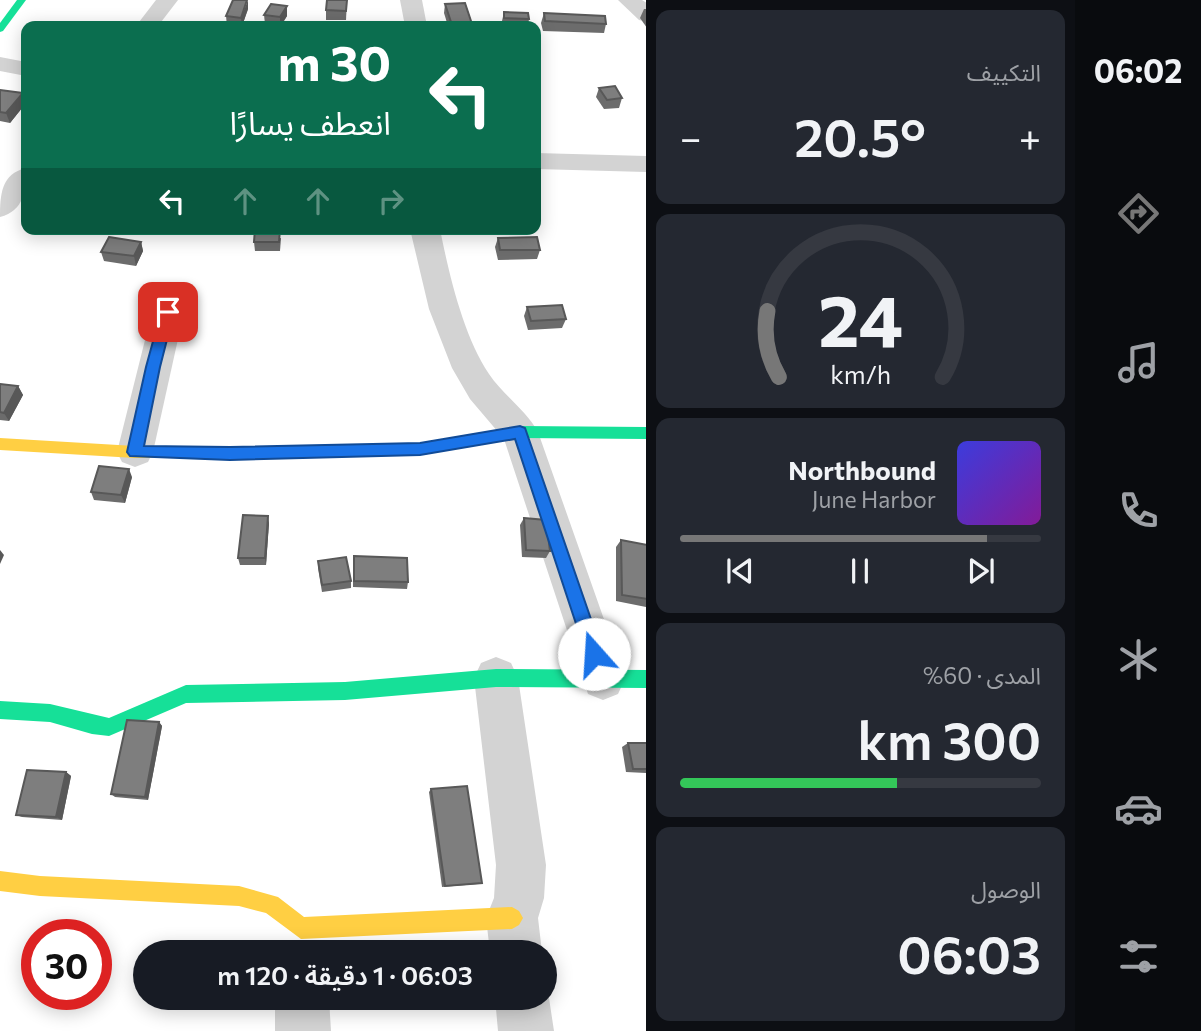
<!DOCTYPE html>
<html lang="ar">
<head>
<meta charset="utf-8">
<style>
	body { margin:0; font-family:Commissioner,"Noto Sans Arabic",sans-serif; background:#242831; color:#f1f3f6; direction:rtl; height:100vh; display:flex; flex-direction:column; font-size:26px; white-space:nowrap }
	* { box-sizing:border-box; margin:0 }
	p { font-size:23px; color:#9ea1a6 }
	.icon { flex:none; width:38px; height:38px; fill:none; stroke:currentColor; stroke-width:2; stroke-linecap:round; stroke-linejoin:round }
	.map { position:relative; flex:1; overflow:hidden; direction:ltr }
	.panel { display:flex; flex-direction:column; gap:10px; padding:10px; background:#0d0f14; width:429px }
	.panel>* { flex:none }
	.guide { position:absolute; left:21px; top:21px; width:520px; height:214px; border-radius:14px; box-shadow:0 4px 18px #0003; direction:rtl; background:#0b6e4f; color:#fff; overflow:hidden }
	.speed { position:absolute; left:21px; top:919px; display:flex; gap:14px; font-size:35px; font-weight:700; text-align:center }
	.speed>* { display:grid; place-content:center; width:91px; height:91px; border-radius:50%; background:#171b24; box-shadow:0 4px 18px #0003; line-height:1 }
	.speed .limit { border:10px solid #d22; background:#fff; color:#111 }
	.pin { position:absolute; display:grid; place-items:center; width:60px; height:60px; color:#fff; margin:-30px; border-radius:14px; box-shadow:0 4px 10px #0006 }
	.me { position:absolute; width:77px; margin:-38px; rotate:341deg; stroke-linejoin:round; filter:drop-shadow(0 0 5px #0008) }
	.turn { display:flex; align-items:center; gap:24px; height:147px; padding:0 35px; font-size:32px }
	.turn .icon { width:91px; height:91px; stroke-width:2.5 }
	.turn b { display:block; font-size:49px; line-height:60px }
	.lanes { display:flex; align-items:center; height:66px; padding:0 35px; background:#0003; justify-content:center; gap:35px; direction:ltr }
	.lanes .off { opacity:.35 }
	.big { font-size:52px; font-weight:600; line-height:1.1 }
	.panel .widget { flex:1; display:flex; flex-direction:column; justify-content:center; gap:10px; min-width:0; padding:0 24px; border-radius:14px; background:#242831 }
	.panel .dial { align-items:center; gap:0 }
	.dial svg { height:182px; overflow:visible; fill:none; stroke:#363941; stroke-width:7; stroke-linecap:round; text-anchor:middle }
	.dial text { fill:#f1f3f6; stroke:none }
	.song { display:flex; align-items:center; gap:21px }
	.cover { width:84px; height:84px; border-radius:10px; background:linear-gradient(135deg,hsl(240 70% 55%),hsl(290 70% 35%)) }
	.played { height:7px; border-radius:4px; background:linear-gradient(90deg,#777 85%,#363941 85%) }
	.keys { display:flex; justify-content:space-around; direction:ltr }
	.heat { display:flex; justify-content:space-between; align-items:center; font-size:38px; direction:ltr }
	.charge { height:10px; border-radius:5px; background:linear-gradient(90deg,#34c759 60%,#363941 0) }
	.trip { position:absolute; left:133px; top:940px; width:424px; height:70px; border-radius:35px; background:#171b24; box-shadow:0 4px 18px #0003; font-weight:600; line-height:70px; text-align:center; direction:rtl }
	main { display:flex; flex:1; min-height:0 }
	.menu { display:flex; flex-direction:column; width:126px; justify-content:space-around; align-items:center; background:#090b0e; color:#9ea1a6 }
	.menu .icon { width:49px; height:49px }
	.menu .current { color:#777 }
	.menu b { font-size:32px; color:#f1f3f6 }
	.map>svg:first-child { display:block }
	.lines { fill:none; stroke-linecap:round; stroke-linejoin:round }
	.street { fill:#d3d3d3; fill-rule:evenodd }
	.fast { fill:#16e098; fill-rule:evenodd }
	.slow { fill:#ffcf43; fill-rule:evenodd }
	.wall { fill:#6c6c6c }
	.shaded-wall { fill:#585858 }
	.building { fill:#7e7e7e; stroke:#585858; stroke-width:2 }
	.route { fill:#1a73e8; stroke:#114b97; stroke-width:2 }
</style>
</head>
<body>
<main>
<nav class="menu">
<b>06:02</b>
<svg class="icon current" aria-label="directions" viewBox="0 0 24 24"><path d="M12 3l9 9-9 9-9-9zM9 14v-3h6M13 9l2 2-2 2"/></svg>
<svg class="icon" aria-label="music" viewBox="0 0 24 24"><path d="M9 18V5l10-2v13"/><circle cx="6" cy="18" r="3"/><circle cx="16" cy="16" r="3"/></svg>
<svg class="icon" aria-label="phone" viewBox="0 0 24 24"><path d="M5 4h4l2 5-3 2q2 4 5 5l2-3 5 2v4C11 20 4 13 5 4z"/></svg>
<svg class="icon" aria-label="climate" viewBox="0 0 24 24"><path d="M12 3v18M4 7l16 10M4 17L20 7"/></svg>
<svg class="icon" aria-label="car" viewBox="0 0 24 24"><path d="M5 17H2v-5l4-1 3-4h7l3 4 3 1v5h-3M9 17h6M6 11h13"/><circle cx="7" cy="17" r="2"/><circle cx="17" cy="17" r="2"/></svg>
<svg class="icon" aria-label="filters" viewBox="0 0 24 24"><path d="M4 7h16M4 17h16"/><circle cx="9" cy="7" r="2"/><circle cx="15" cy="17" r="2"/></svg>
</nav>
<section class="panel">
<div class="widget"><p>التكييف</p>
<div class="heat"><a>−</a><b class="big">20.5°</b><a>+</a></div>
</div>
<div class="widget dial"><svg viewBox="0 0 100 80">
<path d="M14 69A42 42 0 1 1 86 69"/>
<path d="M14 69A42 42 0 0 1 9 40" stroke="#777"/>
<text x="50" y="56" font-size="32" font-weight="700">24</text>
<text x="50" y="72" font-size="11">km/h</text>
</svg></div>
<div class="widget">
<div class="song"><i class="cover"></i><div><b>Northbound</b><p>June Harbor</p></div></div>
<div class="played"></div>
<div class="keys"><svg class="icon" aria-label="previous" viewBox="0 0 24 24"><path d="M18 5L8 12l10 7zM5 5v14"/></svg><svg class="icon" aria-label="pause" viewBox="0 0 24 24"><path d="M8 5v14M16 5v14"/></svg><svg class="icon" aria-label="next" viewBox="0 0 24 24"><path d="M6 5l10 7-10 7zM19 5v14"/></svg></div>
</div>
<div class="widget"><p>المدى · 60%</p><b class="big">300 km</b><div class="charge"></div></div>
<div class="widget"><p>الوصول</p><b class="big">06:03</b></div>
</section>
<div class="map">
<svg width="647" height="1031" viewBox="0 0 647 1031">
	<rect width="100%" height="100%" fill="#fff"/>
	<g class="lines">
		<!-- street -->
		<g class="street">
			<polygon points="156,0 178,0 158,26 136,26"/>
			<polygon points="400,0 422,0 427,26 405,26"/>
			<polygon points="618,0 642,0 647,3 647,22 639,20"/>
			<polygon points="0,57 26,62 26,76 0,71"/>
			<polygon points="536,153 647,156 647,172 536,169"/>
			<path d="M26,168C27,189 24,211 0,217C0,195 1,174 26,168Z"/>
			<path d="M410,229H440C449,274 463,335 489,374C503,395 526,410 538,432L625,679L618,694L603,700L588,694L504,439L470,399L452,368L429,309Z"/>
			<polygon points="168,301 179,304 184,312 153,452 148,462 135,467 122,462 117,452 152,312 157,304"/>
			<polygon points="496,657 511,663 518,678 546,865 544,898 538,918 542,952 490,952 486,918 494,898 496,865 474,678 481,663"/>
			<polygon points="544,986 549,998 554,1031 498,1031 495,998 544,998"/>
			<polygon points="275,998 329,998 331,1031 275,1031"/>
		</g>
		<!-- fast -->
		<g class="fast">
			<polygon points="17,0 26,0 3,31 0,32 0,23"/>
			<polygon points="520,426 647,427 647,439 520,438 420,455 308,458 301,452 308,446 420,443"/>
			<polygon points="496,669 647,670 647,688 496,687 345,700 186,703 109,736 92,734 50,722 0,719 0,701 50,704 109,718 186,685 345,682"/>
		</g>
		<!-- slow -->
		<g class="slow">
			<polygon points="0,438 135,446 308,446 315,452 308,458 135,458 0,450"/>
			<polygon points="0,871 40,876 239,886 278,897 304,917 512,907 519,911 523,918 519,925 512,929 301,939 266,913 239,906 40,896 0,891"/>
		</g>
	</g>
	<!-- wall -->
	<g class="wall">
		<polygon points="347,0 346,20 326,20 326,10"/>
		<polygon points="445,4 472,24 471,26 448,26 444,13"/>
		<polygon points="287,6 287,16 281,26 265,24 264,15"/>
		<polygon points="248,9 242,26 227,26 226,16"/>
		<polygon points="644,9 647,9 647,28 640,18"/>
		<polygon points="504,12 529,19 528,26 502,26 502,21"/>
		<polygon points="544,13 606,24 604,33 543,31 541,23"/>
		<polygon points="599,88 622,98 619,108 604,109 596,97"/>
		<polygon points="0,90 26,103 10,123 0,121"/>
		<polygon points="281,238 280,251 255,251 254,242"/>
		<polygon points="498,238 540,250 537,259 498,260 495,247"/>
		<polygon points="141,242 143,251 136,266 104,261 101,252"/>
		<polygon points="527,307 566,319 562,328 528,330 524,316"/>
		<polygon points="0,384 18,386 23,395 9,421 0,420"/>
		<polygon points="132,477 125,503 94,500 91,492"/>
		<polygon points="524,518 550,551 546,558 522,557 520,525"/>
		<polygon points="269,523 266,565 240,565 238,558"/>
		<polygon points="621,540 647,545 646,607 616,601 616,547"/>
		<polygon points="318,561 351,581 351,588 322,592 318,568"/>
		<polygon points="353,563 408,582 407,589 353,587"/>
		<polygon points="159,722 162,726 148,800 115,797 111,794"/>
		<polygon points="628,743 647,743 647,773 626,772 622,747"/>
		<polygon points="66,772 71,776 62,820 22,817 16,815"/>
		<polygon points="431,789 482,883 478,884 442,887 429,792"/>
	</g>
	<!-- shaded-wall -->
	<g class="shaded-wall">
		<polygon points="248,0 248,9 242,26 241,18"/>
		<polygon points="287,6 287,16 280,26 280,17"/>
		<polygon points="23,93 26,103 10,123 6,113"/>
		<polygon points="141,242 143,251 136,266 134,256"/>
		<polygon points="18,386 23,395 9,421 4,413"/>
		<polygon points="129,469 132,477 125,503 121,495"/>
		<polygon points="268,516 269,523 266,565 265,558"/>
		<polygon points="0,550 4,555 0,564"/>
		<polygon points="159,722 162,726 148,800 145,797"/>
		<polygon points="66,772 71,776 62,820 56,817"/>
	</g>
	<!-- building -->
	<g class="building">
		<polygon points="233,0 247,0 241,18 226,16"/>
		<polygon points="327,0 347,0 346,11 326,10"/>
		<polygon points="465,3 472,24 452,25 445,4"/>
		<polygon points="271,4 287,6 280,17 264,15"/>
		<polygon points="504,12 528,13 529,19 504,18"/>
		<polygon points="544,13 605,16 606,24 545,21"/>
		<polygon points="340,24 357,25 357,26 340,26"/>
		<polygon points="615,86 622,98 607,100 599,88"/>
		<polygon points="0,90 23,93 6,113 0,112"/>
		<polygon points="255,229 280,229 279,242 254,242"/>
		<polygon points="109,237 141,242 134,256 101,252"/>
		<polygon points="537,237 540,250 500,250 498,238"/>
		<polygon points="562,305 566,319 531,321 527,307"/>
		<polygon points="0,384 18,386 4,413 0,412"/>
		<polygon points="99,466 129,469 121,495 91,492"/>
		<polygon points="243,515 268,516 265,558 238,558"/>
		<polygon points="524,518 546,520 550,551 526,550"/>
		<polygon points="621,540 647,545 647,599 622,595"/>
		<polygon points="354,556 407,558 408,582 354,581"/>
		<polygon points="346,557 351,581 322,585 318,561"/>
		<polygon points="127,720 159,722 145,797 111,794"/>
		<polygon points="628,743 647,743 647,769 633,769"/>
		<polygon points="27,770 66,772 56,817 16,815"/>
		<polygon points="467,786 482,883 445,886 431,789"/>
	</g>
	<!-- route -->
	<polygon class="route" points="168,307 174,312 160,367 144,446 230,447 420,443 520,426 525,428 603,654 601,660 594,663 588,660 586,654 515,439 420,455 230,460 130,456 127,452 146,367 161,312"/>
</svg>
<div class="speed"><div class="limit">30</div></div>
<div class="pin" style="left:168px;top:312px;background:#d93025"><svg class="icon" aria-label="arrive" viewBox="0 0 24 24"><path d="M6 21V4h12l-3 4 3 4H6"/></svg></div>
<svg class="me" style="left:594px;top:654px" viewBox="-20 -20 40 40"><circle r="19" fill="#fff"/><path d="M0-13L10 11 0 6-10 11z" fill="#1a73e8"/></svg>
<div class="trip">06:03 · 1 دقيقة · 120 m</div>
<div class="guide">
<div class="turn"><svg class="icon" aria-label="left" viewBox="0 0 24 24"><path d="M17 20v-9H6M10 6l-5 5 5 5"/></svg><div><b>30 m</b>انعطف يسارًا</div></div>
<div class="lanes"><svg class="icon" aria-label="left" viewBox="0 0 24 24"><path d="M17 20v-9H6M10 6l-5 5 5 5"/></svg><svg class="icon off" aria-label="ahead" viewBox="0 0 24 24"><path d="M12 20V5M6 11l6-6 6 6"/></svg><svg class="icon off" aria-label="ahead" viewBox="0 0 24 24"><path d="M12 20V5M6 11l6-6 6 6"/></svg><svg class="icon off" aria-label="right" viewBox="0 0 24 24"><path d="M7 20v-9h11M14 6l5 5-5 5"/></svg></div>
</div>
</div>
</main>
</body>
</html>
